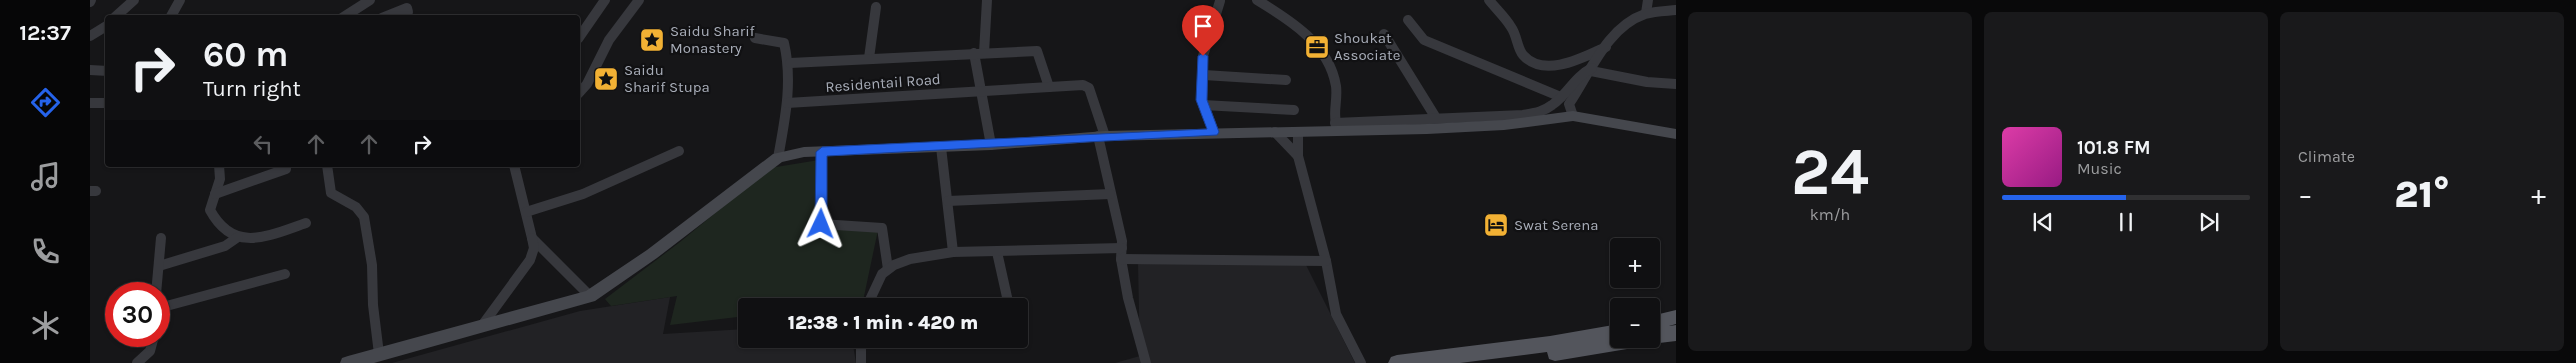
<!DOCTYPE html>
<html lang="en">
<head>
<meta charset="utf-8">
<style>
	body { margin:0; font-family:Karla,sans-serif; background:#19191b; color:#f1f3f6; height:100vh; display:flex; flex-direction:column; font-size:19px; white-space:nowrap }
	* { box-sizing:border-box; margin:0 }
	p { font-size:16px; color:#9c9d9f }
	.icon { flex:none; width:28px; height:28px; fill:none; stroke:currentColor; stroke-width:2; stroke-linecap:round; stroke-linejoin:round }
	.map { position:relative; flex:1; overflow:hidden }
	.sheet { display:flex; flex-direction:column; gap:12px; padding:12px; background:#09090a; width:900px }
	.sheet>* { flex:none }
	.top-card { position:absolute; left:15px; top:15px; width:475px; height:152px; border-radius:5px; box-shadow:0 1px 4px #0004,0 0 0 1px #303032; background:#101012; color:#f1f3f6; overflow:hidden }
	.fabs { position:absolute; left:1520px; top:238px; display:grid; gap:10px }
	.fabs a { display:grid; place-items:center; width:50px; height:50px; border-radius:5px; background:#101012; box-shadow:0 1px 4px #0004,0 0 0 1px #303032; font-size:25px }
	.speed { position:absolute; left:15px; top:282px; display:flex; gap:10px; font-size:25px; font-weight:700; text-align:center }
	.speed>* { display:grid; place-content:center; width:65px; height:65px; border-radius:50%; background:#101012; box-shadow:0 1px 4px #0004,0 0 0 1px #303032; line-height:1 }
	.speed .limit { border:8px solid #d22; background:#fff; color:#111 }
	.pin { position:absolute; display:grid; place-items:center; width:42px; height:42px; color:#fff; margin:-51px -21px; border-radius:50% 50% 50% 0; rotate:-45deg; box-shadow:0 0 5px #0007 }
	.pin .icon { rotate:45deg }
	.me { position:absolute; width:55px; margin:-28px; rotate:2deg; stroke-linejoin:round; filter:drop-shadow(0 0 4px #0008) }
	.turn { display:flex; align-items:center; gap:18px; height:105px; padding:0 15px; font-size:22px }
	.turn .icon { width:65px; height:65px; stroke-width:2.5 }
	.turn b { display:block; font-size:35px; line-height:42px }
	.lanes { display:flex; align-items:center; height:48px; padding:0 15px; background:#0003; justify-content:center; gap:25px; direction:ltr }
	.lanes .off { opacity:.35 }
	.big { font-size:38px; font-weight:800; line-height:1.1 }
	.sheet .card { flex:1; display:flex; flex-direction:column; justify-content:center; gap:8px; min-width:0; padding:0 18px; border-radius:8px; background:#19191b }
	.sheet .dial { align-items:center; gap:0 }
	.dial b { font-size:65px; line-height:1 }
	.song { display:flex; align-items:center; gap:15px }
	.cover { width:60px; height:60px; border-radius:8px; background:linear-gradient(135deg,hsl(320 70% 55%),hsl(310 70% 35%)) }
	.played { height:5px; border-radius:2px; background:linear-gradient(90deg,#2563eb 50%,#303032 50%) }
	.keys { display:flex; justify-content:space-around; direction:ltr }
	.heat { display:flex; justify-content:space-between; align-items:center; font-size:28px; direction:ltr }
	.sheet .tiles { flex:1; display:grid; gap:12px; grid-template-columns:repeat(3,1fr) }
	.trip { position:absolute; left:648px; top:298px; width:290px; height:50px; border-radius:5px; background:#101012; box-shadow:0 1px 4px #0004,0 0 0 1px #303032; font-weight:800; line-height:50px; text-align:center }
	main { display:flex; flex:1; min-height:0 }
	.dock { display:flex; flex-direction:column; width:90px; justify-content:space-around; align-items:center; background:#060607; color:#9c9d9f }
	.dock .icon { width:35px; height:35px }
	.dock .on { color:#2563eb }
	.dock b { font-size:22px; color:#f1f3f6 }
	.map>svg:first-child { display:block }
	.built { fill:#222225 }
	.green { fill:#1e261f }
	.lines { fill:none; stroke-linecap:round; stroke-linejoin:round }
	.street { stroke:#37383d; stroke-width:10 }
	.secondary { fill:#45474d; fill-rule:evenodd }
	.primary { fill:#53555c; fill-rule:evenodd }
	.route { fill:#2563eb; stroke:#184099 }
	.labels { text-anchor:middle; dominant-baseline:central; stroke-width:4.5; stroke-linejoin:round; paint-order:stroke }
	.poi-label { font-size:15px; fill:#a8adb8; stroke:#111113; text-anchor:start }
	.street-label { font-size:15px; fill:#a8adb8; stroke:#111113 }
</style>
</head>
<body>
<main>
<nav class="dock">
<b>12:37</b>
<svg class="icon on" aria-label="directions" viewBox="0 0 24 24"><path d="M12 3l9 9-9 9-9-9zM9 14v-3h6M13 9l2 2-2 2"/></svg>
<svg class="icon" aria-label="music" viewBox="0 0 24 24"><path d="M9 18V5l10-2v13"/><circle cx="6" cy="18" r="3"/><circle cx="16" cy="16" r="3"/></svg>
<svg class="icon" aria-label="phone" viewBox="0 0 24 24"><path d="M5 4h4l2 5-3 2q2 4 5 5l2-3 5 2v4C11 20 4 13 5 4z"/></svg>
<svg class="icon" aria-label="climate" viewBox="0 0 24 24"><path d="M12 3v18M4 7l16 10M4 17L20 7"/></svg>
</nav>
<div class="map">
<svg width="1586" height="363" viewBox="0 0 1586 363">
	<rect width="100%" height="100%" fill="#161618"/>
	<!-- built -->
	<g class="built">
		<polygon points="1214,261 1265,363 1025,363 1050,356 1048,263"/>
		<polygon points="580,297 573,334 656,329 656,339 762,339 766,363 302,363 490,311"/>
	</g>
	<!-- green -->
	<polygon class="green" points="729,160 726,227 788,230 772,306 656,306 656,316 580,325 587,296 521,306 515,299 590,242 680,168"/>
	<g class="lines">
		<!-- street -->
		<g class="street">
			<path d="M1167,0C1200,20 1239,44 1246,86C1248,101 1242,113 1247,128"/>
			<path d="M1399,0C1406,9 1415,17 1421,27C1427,35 1427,48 1433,55C1454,79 1494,57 1516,47"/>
			<polyline points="0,2 1,0"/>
			<polyline points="1556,13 1558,0"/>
			<polyline points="24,18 44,0"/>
			<polyline points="80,18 90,0"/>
			<polyline points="252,18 280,0"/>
			<polyline points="292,18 317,8 318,12 314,18"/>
			<polyline points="1318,20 1334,40 1471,97"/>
			<polyline points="1294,34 1346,118"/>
			<polyline points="0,36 18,25"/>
			<path d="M665,38L694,43C703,82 695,119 688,158"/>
			<polyline points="488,39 515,0"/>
			<polyline points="884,53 901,145"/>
			<polyline points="894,53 897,0"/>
			<polyline points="779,58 786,7"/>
			<polyline points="700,63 947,51 959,87"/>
			<polyline points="0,70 18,71"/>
			<polyline points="1501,71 1557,82 1586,84"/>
			<polyline points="1114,75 1196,80"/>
			<polyline points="488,94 497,84 519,40 549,0"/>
			<polyline points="0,103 18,103"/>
			<polyline points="697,103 993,85 999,88 1015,136"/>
			<polyline points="1113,105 1204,110"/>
			<path d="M1483,116L1479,104C1500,73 1517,27 1555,14C1565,11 1576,11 1586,10"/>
			<path d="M1245,123L1433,115C1444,113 1453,112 1462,105C1478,94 1484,77 1502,68"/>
			<polyline points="1124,132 1112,100 1113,56 1130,1"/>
			<polyline points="1185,132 1208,156"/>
			<polyline points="1208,132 1208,156 1236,261 1246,314 1271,363"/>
			<polyline points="1008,136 1032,241 1031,259 1038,298 1056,363"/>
			<polyline points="851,147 863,252"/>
			<polyline points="732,152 731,224 792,228 798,269"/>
			<path d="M129,165L130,179L120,210C144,254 178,236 216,223"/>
			<polyline points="237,165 241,193 266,207 274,217 282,265 283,305 289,354"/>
			<polyline points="424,165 442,238 500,296"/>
			<polyline points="0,191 6,191"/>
			<polyline points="125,194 196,169"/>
			<polyline points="858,201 1020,194"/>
			<polyline points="436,212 493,194 589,151"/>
			<polyline points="907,252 919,306"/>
			<polyline points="1031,259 1236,261"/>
			<polyline points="69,266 135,246 148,237"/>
			<polyline points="66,294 71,238"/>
			<polyline points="777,306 792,274 804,265 820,259 863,252 1032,248"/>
			<polyline points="69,308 195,274"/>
			<polyline points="391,327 440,260 444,248 442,238"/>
			<polyline points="771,339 771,363"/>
			<polyline points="47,363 60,351 64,336"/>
		</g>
		<!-- secondary -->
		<polygon class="secondary" points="1483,111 1586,129 1586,139 1483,121 1414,130 1337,134 1015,141 901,150 714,157 692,162 567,258 505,301 284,363 250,363 252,358 258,356 496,291 557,250 683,154 714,147 901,140 1015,131 1337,124 1414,120"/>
		<!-- primary -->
		<polygon class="primary" points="1586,310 1586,324 1579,326 1586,325 1586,341 1561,344 1556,342 1549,347 1465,361 1459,359 1457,352 1370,363 1298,363 1301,357 1307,355 1460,336 1529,324 1529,339 1561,339 1561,316"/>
	</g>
	<!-- route -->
	<polygon class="route" points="1113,53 1118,56 1117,100 1129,132 1127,135 737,156 737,224 731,228 725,224 726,152 732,147 1117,129 1106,100 1108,56"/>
	<!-- icons -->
	<defs>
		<symbol id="sight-square" viewBox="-11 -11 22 22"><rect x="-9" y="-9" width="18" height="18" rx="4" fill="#f2b134" stroke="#111113"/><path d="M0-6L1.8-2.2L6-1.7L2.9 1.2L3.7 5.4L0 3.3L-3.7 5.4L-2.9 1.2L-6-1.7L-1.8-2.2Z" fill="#111"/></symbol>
		<symbol id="office-square" viewBox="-11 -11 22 22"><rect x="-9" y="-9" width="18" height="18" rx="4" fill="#f2b134" stroke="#111113"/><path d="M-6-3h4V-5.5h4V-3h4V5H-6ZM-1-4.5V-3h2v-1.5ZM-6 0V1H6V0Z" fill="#111"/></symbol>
		<symbol id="hotel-square" viewBox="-11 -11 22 22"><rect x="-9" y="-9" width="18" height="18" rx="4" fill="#f2b134" stroke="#111113"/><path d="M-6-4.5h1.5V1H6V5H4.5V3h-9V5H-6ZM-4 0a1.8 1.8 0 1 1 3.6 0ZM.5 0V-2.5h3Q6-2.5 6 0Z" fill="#111"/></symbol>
	</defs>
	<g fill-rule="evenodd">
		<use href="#sight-square" x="548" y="26" width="28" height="28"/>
		<use href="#office-square" x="1213" y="33" width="28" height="28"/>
		<use href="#sight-square" x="502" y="65" width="28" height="28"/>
		<use href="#hotel-square" x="1392" y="211" width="28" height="28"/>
	</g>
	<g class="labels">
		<!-- poi labels -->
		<g class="poi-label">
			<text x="580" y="31">Saidu Sharif<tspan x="580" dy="17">Monastery</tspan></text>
			<text x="1244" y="38">Shoukat<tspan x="1244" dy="17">Associate</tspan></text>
			<text x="534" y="70">Saidu<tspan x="534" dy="17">Sharif Stupa</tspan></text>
			<text x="1424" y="225">Swat Serena</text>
		</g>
		<!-- street labels -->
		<g class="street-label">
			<text transform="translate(793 83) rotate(-4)">Residentail Road</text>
		</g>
	</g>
</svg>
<div class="fabs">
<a>+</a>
<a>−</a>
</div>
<div class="speed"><div class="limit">30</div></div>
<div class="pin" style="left:1113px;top:56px;background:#d93025"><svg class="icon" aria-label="arrive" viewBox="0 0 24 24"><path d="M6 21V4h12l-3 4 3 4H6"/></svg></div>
<svg class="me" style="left:731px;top:224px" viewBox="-20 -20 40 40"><path d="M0-17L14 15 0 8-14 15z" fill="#2563eb" stroke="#fff" stroke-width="4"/></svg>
<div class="trip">12:38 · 1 min · 420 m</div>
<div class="top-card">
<div class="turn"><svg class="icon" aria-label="right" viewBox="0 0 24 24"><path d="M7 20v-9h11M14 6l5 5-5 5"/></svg><div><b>60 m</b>Turn right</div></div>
<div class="lanes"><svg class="icon off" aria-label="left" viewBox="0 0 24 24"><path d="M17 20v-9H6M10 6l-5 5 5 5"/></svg><svg class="icon off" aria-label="ahead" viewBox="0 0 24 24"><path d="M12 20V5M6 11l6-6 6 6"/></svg><svg class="icon off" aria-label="ahead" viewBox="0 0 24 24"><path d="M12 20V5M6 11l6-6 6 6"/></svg><svg class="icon" aria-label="right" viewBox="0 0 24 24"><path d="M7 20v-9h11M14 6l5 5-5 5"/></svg></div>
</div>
</div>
<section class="sheet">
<div class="tiles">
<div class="card dial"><b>24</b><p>km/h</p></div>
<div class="card">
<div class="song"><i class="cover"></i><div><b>101.8 FM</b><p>Music</p></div></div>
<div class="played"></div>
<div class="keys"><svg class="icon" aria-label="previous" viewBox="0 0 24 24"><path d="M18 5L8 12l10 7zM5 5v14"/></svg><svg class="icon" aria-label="pause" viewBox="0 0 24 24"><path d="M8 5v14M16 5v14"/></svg><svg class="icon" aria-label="next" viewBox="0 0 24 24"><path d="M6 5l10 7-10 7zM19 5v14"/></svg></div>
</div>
<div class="card"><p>Climate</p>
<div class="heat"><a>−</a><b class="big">21°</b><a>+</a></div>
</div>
</div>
</section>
</main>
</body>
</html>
